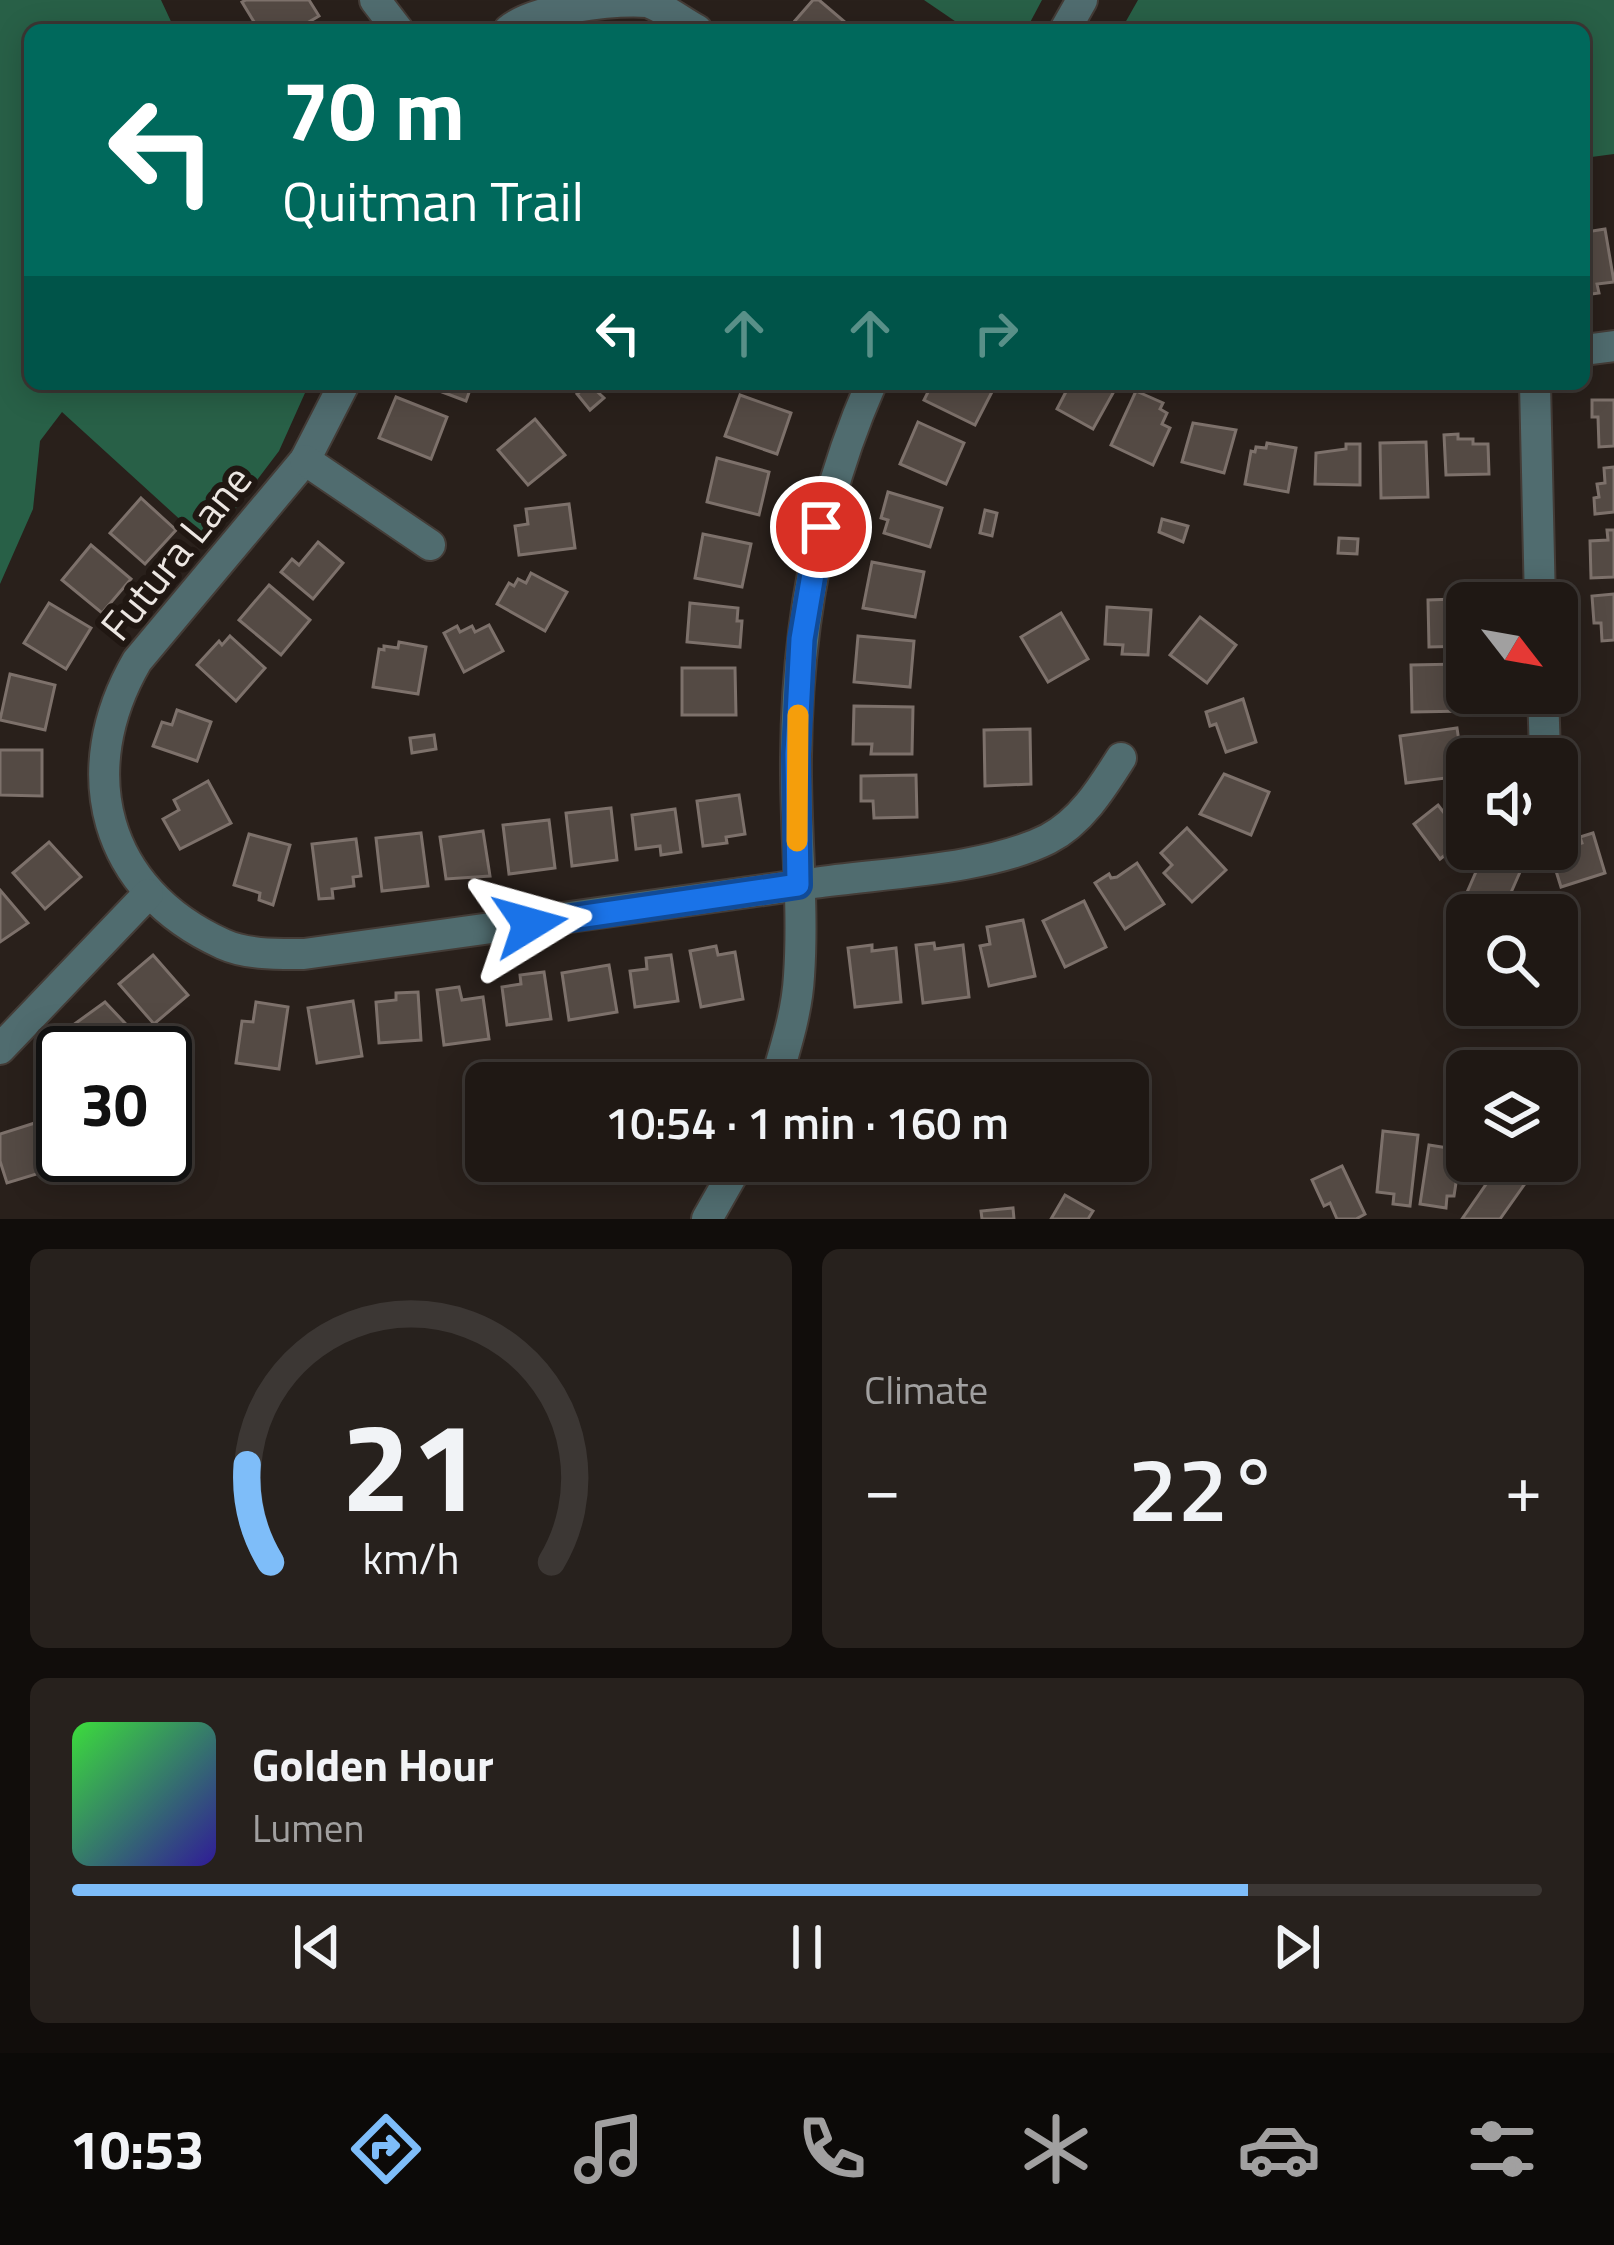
<!DOCTYPE html>
<html lang="en">
<head>
<meta charset="utf-8">
<style>
	body { margin:0; font-family:"Titillium Web",sans-serif; background:#27211d; color:#f1f3f6; height:100vh; display:flex; flex-direction:column; font-size:45px; white-space:nowrap }
	* { box-sizing:border-box; margin:0 }
	p { font-size:39px; color:#a1a0a0 }
	.icon { flex:none; width:66px; height:66px; fill:none; stroke:currentColor; stroke-width:2; stroke-linecap:round; stroke-linejoin:round }
	.map { position:relative; height:1219px; overflow:hidden }
	.drawer { display:flex; flex-direction:column; gap:30px; padding:30px; background:#110d0b; flex:1 }
	.drawer>* { flex:none }
	.guide { position:absolute; left:24px; top:24px; width:1566px; height:366px; border-radius:18px; box-shadow:0 6px 30px #0003,0 0 0 3px #3c3734; background:#00695c; color:#fff; overflow:hidden }
	.needle { width:78px; rotate:121deg }
	.tools { position:absolute; left:1446px; top:582px; display:grid; gap:24px }
	.tools a { display:grid; place-items:center; width:132px; height:132px; border-radius:18px; background:#1f1814; box-shadow:0 6px 30px #0003,0 0 0 3px #3c3734; font-size:60px }
	.speed { position:absolute; left:36px; top:1026px; display:flex; gap:24px; font-size:60px; font-weight:700; text-align:center }
	.speed>* { display:grid; place-content:center; width:156px; height:156px; border-radius:50%; background:#1f1814; box-shadow:0 6px 30px #0003,0 0 0 3px #3c3734; line-height:1 }
	.speed .limit { border:6px solid #111; border-radius:18px; background:#fff; color:#111 }
	.pin { position:absolute; display:grid; place-items:center; width:102px; height:102px; color:#fff; margin:-51px; border:6px solid #fff; border-radius:50%; box-shadow:0 3px 12px #0007 }
	.me { position:absolute; width:132px; margin:-66px; rotate:82deg; stroke-linejoin:round; filter:drop-shadow(0 0 9px #0008) }
	.turn { display:flex; align-items:center; gap:42px; height:252px; padding:0 60px; font-size:54px }
	.turn .icon { width:156px; height:156px; stroke-width:2.5 }
	.turn b { display:block; font-size:84px; line-height:102px }
	.lanes { display:flex; align-items:center; height:114px; padding:0 60px; background:#0003; justify-content:center; gap:60px; direction:ltr }
	.lanes .off { opacity:.35 }
	.big { font-size:90px; font-weight:600; line-height:1.1 }
	.drawer .tile { flex:1; display:flex; flex-direction:column; justify-content:center; gap:18px; min-width:0; padding:0 42px; border-radius:18px; background:#27211d }
	.drawer .dial { align-items:center; gap:0 }
	.dial svg { height:312px; overflow:visible; fill:none; stroke:#3c3734; stroke-width:7; stroke-linecap:round; text-anchor:middle }
	.dial text { fill:#f1f3f6; stroke:none }
	.song { display:flex; align-items:center; gap:36px }
	.cover { width:144px; height:144px; border-radius:18px; background:linear-gradient(135deg,hsl(120 70% 55%),hsl(250 70% 35%)) }
	.played { height:12px; border-radius:6px; background:linear-gradient(90deg,#7ebdf9 80%,#3c3734 80%) }
	.keys { display:flex; justify-content:space-around; direction:ltr }
	.heat { display:flex; justify-content:space-between; align-items:center; font-size:66px; direction:ltr }
	.drawer .tiles { flex:1; display:grid; gap:30px; grid-template-columns:1fr 1fr }
	.tile:last-child { grid-column:span 2 }
	.trip { position:absolute; left:465px; top:1062px; width:684px; height:120px; border-radius:18px; background:#1f1814; box-shadow:0 6px 30px #0003,0 0 0 3px #3c3734; font-weight:600; line-height:120px; text-align:center }
	.tab-bar { display:flex; height:192px; justify-content:space-around; align-items:center; background:#0c0a08; color:#a1a0a0 }
	.tab-bar .icon { width:84px; height:84px }
	.tab-bar .current { color:#7ebdf9 }
	.tab-bar b { font-size:54px; color:#f1f3f6 }
	.map>svg:first-child { display:block }
	.forest { fill:#286047 }
	.building { fill:#544a44; stroke:#7d716b; stroke-width:3 }
	.lines { fill:none; stroke-linecap:round; stroke-linejoin:round }
	.minor-casing { stroke:#443c37; stroke-width:34 }
	.minor { stroke:#506c6f; stroke-width:30 }
	.route-casing { stroke:#114b97; stroke-width:30 }
	.route { stroke:#1a73e8; stroke-width:21 }
	.slow { stroke:#f59e0b; stroke-width:21 }
	.labels { text-anchor:middle; dominant-baseline:central; stroke-width:12; stroke-linejoin:round; paint-order:stroke }
	.street-label { font-size:42px; fill:#ece6e2; stroke:#201712 }
</style>
</head>
<body>
<div class="map">
<svg width="1614" height="1219" viewBox="0 0 1614 1219">
	<rect width="100%" height="100%" fill="#29201b"/>
	<!-- forest -->
	<g class="forest">
		<polygon points="0,0 161,0 175,30 30,30 30,384 309,384 279,451 208,545 62,412 40,441 33,509 0,584"/>
		<polygon points="924,0 1042,0 1026,30 968,30"/>
		<polygon points="1138,0 1614,0 1614,154 1584,158 1584,30 1121,30"/>
	</g>
	<!-- building -->
	<g class="building">
		<polygon points="246,0 309,0 319,16 295,30 259,30 242,2"/>
		<polygon points="813,0 819,0 852,28 787,30"/>
		<polygon points="1605,229 1614,282 1597,284 1599,293 1584,295 1584,249 1589,249 1586,232"/>
		<polygon points="421,384 472,384 466,401"/>
		<polygon points="589,384 604,398 590,410 577,394"/>
		<polygon points="932,384 938,386 996,384 975,425 924,400"/>
		<polygon points="1070,384 1118,384 1093,429 1057,409"/>
		<polygon points="1136,391 1163,403 1160,409 1167,413 1162,424 1170,428 1153,465 1111,445"/>
		<polygon points="740,395 791,413 777,454 725,436"/>
		<polygon points="396,397 447,417 431,459 379,438"/>
		<polygon points="1592,400 1614,400 1614,446 1599,447 1598,417 1592,417"/>
		<polygon points="535,419 565,455 528,485 498,450"/>
		<polygon points="918,422 964,443 946,484 900,464"/>
		<polygon points="1193,423 1236,430 1224,473 1182,462"/>
		<polygon points="1458,434 1458,439 1473,439 1473,444 1488,444 1489,474 1446,475 1444,435"/>
		<polygon points="1426,442 1428,497 1381,498 1380,443"/>
		<polygon points="1267,443 1296,448 1288,492 1245,484 1251,451 1255,452 1256,447 1266,448"/>
		<polygon points="1346,444 1360,444 1360,485 1315,484 1316,453 1346,449"/>
		<polygon points="717,458 769,472 759,515 707,502"/>
		<polygon points="1614,467 1614,512 1595,514 1594,498 1599,497 1597,484 1605,483 1604,468"/>
		<polygon points="888,492 942,508 930,547 884,533 888,520 881,518"/>
		<polygon points="141,498 176,530 145,564 110,533"/>
		<polygon points="569,504 575,548 519,555 515,526 528,524 526,509"/>
		<polygon points="985,510 997,513 992,536 980,533"/>
		<polygon points="1162,519 1188,526 1183,542 1159,532"/>
		<polygon points="1607,530 1614,530 1614,577 1591,578 1590,541 1608,540"/>
		<polygon points="703,534 751,544 742,587 695,578"/>
		<polygon points="1339,538 1358,539 1357,554 1338,553"/>
		<polygon points="318,542 343,563 313,599 281,572 292,559 299,565"/>
		<polygon points="91,545 131,579 102,613 62,580"/>
		<polygon points="872,562 924,572 915,617 863,608"/>
		<polygon points="531,573 567,592 545,631 497,604 509,583 514,586 518,579 526,583"/>
		<polygon points="269,585 310,620 281,655 239,620"/>
		<polygon points="1614,594 1614,640 1602,641 1601,623 1594,623 1592,596"/>
		<polygon points="1483,598 1483,603 1467,603 1467,646 1429,647 1428,600"/>
		<polygon points="49,603 91,628 66,669 24,643"/>
		<polygon points="690,603 738,608 737,621 742,621 740,647 687,642"/>
		<polygon points="1107,607 1151,610 1148,655 1122,654 1123,645 1105,644"/>
		<polygon points="1061,613 1088,659 1048,682 1021,637"/>
		<polygon points="1200,617 1236,645 1207,683 1170,655"/>
		<polygon points="489,625 503,651 464,672 444,633 457,626 460,632 472,626 475,632"/>
		<polygon points="230,636 265,668 236,701 197,665 219,641 222,645"/>
		<polygon points="858,636 914,641 910,687 854,682"/>
		<polygon points="399,642 426,647 418,694 373,687 379,649 384,650 384,646 398,648"/>
		<polygon points="1460,664 1460,685 1467,685 1468,711 1412,712 1411,665"/>
		<polygon points="682,668 735,668 736,715 682,715"/>
		<polygon points="10,674 55,685 45,730 0,720"/>
		<polygon points="1243,699 1256,742 1226,752 1216,724 1210,726 1206,712"/>
		<polygon points="854,706 913,707 912,754 871,754 872,744 853,744"/>
		<polygon points="177,710 211,722 197,761 153,746 162,722 172,725"/>
		<polygon points="1457,728 1461,755 1458,766 1445,768 1446,778 1406,783 1400,736"/>
		<polygon points="1030,729 1031,784 985,786 984,730"/>
		<polygon points="434,735 436,749 412,753 410,738"/>
		<polygon points="0,750 42,750 42,796 0,795"/>
		<polygon points="1224,774 1269,792 1251,835 1200,814"/>
		<polygon points="916,775 917,817 874,818 873,801 861,801 861,776"/>
		<polygon points="208,781 231,823 180,849 163,819 179,810 174,800"/>
		<polygon points="739,795 745,834 726,837 727,843 703,846 697,801"/>
		<polygon points="1438,805 1448,818 1451,815 1459,826 1464,822 1467,826 1467,838 1440,859 1414,824"/>
		<polygon points="611,808 617,860 572,866 566,813"/>
		<polygon points="675,809 681,852 661,855 660,846 636,849 632,815"/>
		<polygon points="549,820 555,868 509,874 503,825"/>
		<polygon points="1187,828 1226,870 1192,902 1164,873 1172,865 1161,853"/>
		<polygon points="483,831 490,876 446,879 440,837"/>
		<polygon points="421,833 428,886 382,891 376,838"/>
		<polygon points="1593,833 1605,873 1561,887 1552,858 1570,852 1568,847 1582,843 1580,837"/>
		<polygon points="249,834 290,845 273,905 259,900 260,893 234,885"/>
		<polygon points="356,839 361,876 353,877 354,886 332,889 333,898 319,899 312,844"/>
		<polygon points="49,842 81,877 45,909 13,873"/>
		<polygon points="1486,849 1510,857 1506,865 1520,872 1502,913 1465,897"/>
		<polygon points="1137,863 1164,904 1125,929 1095,883 1109,874 1111,878 1117,877"/>
		<polygon points="0,890 28,923 0,942"/>
		<polygon points="1084,901 1106,947 1065,967 1043,921"/>
		<polygon points="1023,920 1035,976 989,986 980,946 990,944 987,927"/>
		<polygon points="934,943 935,949 963,945 969,997 923,1003 916,945"/>
		<polygon points="872,945 872,951 896,948 901,1002 855,1007 848,948"/>
		<polygon points="716,946 718,955 735,952 743,999 701,1007 690,951"/>
		<polygon points="153,955 188,995 154,1024 119,984"/>
		<polygon points="671,955 678,1001 635,1007 630,971 647,969 646,958"/>
		<polygon points="609,965 617,1012 569,1020 562,973"/>
		<polygon points="544,972 551,1019 507,1025 502,987 521,984 520,975"/>
		<polygon points="459,987 462,1000 483,997 489,1039 444,1045 437,990"/>
		<polygon points="418,992 421,1040 379,1043 376,1002 396,1000 396,993"/>
		<polygon points="353,1001 362,1056 317,1063 308,1008"/>
		<polygon points="105,1002 140,1039 125,1053 92,1053 69,1028"/>
		<polygon points="256,1002 288,1007 279,1069 236,1063 242,1021 253,1022"/>
		<polygon points="63,1088 63,1119 48,1101"/>
		<polygon points="38,1122 53,1169 7,1183 0,1161 0,1134"/>
		<polygon points="1383,1131 1418,1135 1410,1206 1393,1204 1394,1194 1377,1192"/>
		<polygon points="1429,1145 1461,1150 1454,1196 1447,1196 1446,1208 1420,1204"/>
		<polygon points="1342,1166 1365,1214 1356,1219 1337,1219 1330,1203 1324,1206 1312,1180"/>
		<polygon points="1498,1167 1524,1185 1500,1219 1462,1219"/>
		<polygon points="1065,1195 1093,1211 1088,1219 1051,1219"/>
		<polygon points="1013,1208 1014,1219 982,1219 981,1211"/>
	</g>
	<g class="lines">
		<defs>
			<g id="minor">
				<polyline points="375,0 398,30"/>
				<path d="M509,30C535,8 613,0 647,2C663,7 682,22 697,30"/>
				<polyline points="1065,30 1082,0"/>
				<polyline points="1584,350 1614,346"/>
				<path d="M344,384L305,460L137,661C73,771 103,890 223,944C247,955 278,954 304,954C474,931 644,907 814,883C882,873 987,870 1048,839C1081,822 1102,788 1121,758"/>
				<polyline points="1535,384 1540,603"/>
				<polyline points="305,460 430,545"/>
				<polyline points="1543,693 1545,753"/>
				<polyline points="0,1049 148,894"/>
				<path d="M775,1083C785,1049 797,1013 799,976C804,904 795,830 796,757C797,628 819,502 871,384"/>
				<polyline points="707,1219 740,1161"/>
			</g>
		</defs>
		<!-- minor casing -->
		<use href="#minor" class="minor-casing"/>
		<!-- minor -->
		<use href="#minor" class="minor"/>
	</g>
	<g class="lines">
		<defs>
			<polyline id="route" points="530,924 798,885 796,754 802,639 821,527"/>
		</defs>
		<!-- route casing -->
		<use href="#route" class="route-casing"/>
		<!-- route -->
		<use href="#route" class="route"/>
		<!-- slow -->
		<polyline class="slow" points="797,841 798,715"/>
	</g>
	<g class="labels">
		<!-- street labels -->
		<g class="street-label">
			<text transform="translate(175 552) rotate(-51)">Futura Lane</text>
		</g>
	</g>
</svg>
<div class="tools">
<a><svg class="needle" viewBox="-14 -14 28 28"><path d="M0-13l5 13h-10z" fill="#e53935"/><path d="M0 13l5-13h-10z" fill="#a1a0a0"/></svg></a>
<a><svg class="icon" aria-label="sound" viewBox="0 0 24 24"><path d="M4 9h4l5-4v14l-5-4H4zM17 9q2 3 0 6"/></svg></a>
<a><svg class="icon" aria-label="search" viewBox="0 0 24 24"><circle cx="10" cy="10" r="6"/><path d="M15 15l6 6"/></svg></a>
<a><svg class="icon" aria-label="layers" viewBox="0 0 24 24"><path d="M12 4l9 5-9 5-9-5zM3 14l9 5 9-5"/></svg></a>
</div>
<div class="speed"><div class="limit">30</div></div>
<div class="pin" style="left:821px;top:527px;background:#d93025"><svg class="icon" aria-label="arrive" viewBox="0 0 24 24"><path d="M6 21V4h12l-3 4 3 4H6"/></svg></div>
<svg class="me" style="left:530px;top:924px" viewBox="-20 -20 40 40"><path d="M0-17L14 15 0 8-14 15z" fill="#1a73e8" stroke="#fff" stroke-width="4"/></svg>
<div class="trip">10:54 · 1 min · 160 m</div>
<div class="guide">
<div class="turn"><svg class="icon" aria-label="left" viewBox="0 0 24 24"><path d="M17 20v-9H6M10 6l-5 5 5 5"/></svg><div><b>70 m</b>Quitman Trail</div></div>
<div class="lanes"><svg class="icon" aria-label="left" viewBox="0 0 24 24"><path d="M17 20v-9H6M10 6l-5 5 5 5"/></svg><svg class="icon off" aria-label="ahead" viewBox="0 0 24 24"><path d="M12 20V5M6 11l6-6 6 6"/></svg><svg class="icon off" aria-label="ahead" viewBox="0 0 24 24"><path d="M12 20V5M6 11l6-6 6 6"/></svg><svg class="icon off" aria-label="right" viewBox="0 0 24 24"><path d="M7 20v-9h11M14 6l5 5-5 5"/></svg></div>
</div>
</div>
<section class="drawer">
<div class="tiles">
<div class="tile dial"><svg viewBox="0 0 100 80">
<path d="M14 69A42 42 0 1 1 86 69"/>
<path d="M14 69A42 42 0 0 1 8 44" stroke="#7ebdf9"/>
<text x="50" y="56" font-size="32" font-weight="700">21</text>
<text x="50" y="72" font-size="11">km/h</text>
</svg></div>
<div class="tile"><p>Climate</p>
<div class="heat"><a>−</a><b class="big">22°</b><a>+</a></div>
</div>
<div class="tile">
<div class="song"><i class="cover"></i><div><b>Golden Hour</b><p>Lumen</p></div></div>
<div class="played"></div>
<div class="keys"><svg class="icon" aria-label="previous" viewBox="0 0 24 24"><path d="M18 5L8 12l10 7zM5 5v14"/></svg><svg class="icon" aria-label="pause" viewBox="0 0 24 24"><path d="M8 5v14M16 5v14"/></svg><svg class="icon" aria-label="next" viewBox="0 0 24 24"><path d="M6 5l10 7-10 7zM19 5v14"/></svg></div>
</div>
</div>
</section>
<nav class="tab-bar">
<b>10:53</b>
<svg class="icon current" aria-label="directions" viewBox="0 0 24 24"><path d="M12 3l9 9-9 9-9-9zM9 14v-3h6M13 9l2 2-2 2"/></svg>
<svg class="icon" aria-label="music" viewBox="0 0 24 24"><path d="M9 18V5l10-2v13"/><circle cx="6" cy="18" r="3"/><circle cx="16" cy="16" r="3"/></svg>
<svg class="icon" aria-label="phone" viewBox="0 0 24 24"><path d="M5 4h4l2 5-3 2q2 4 5 5l2-3 5 2v4C11 20 4 13 5 4z"/></svg>
<svg class="icon" aria-label="climate" viewBox="0 0 24 24"><path d="M12 3v18M4 7l16 10M4 17L20 7"/></svg>
<svg class="icon" aria-label="car" viewBox="0 0 24 24"><path d="M5 17H2v-5l4-1 3-4h7l3 4 3 1v5h-3M9 17h6M6 11h13"/><circle cx="7" cy="17" r="2"/><circle cx="17" cy="17" r="2"/></svg>
<svg class="icon" aria-label="filters" viewBox="0 0 24 24"><path d="M4 7h16M4 17h16"/><circle cx="9" cy="7" r="2"/><circle cx="15" cy="17" r="2"/></svg>
</nav>
</body>
</html>
